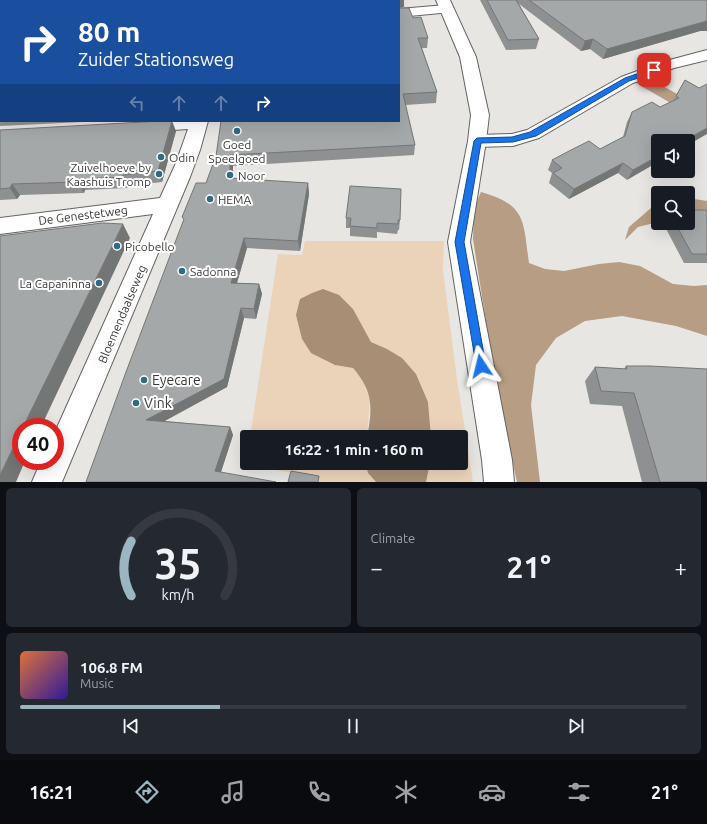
<!DOCTYPE html>
<html lang="en">
<head>
<meta charset="utf-8">
<style>
	body { margin:0; font-family:Ubuntu,sans-serif; background:#242831; color:#f1f3f6; height:100vh; display:flex; flex-direction:column; font-size:15px; white-space:nowrap }
	* { box-sizing:border-box; margin:0 }
	p { font-size:13px; color:#9ea1a6 }
	.icon { flex:none; width:22px; height:22px; fill:none; stroke:currentColor; stroke-width:2; stroke-linecap:round; stroke-linejoin:round }
	.map { position:relative; height:482px; overflow:hidden }
	.sheet { display:flex; flex-direction:column; gap:6px; padding:6px; background:#0d0f14; flex:1 }
	.sheet>* { flex:none }
	.banner { position:absolute; left:0px; top:0px; width:400px; height:122px; box-shadow:0 4px 16px #0002; background:#1a4fa0; color:#fff; overflow:hidden }
	.fabs { position:absolute; left:651px; top:134px; display:grid; gap:8px }
	.fabs a { display:grid; place-items:center; width:44px; height:44px; border-radius:4px; background:#171b24; box-shadow:0 4px 16px #0002; font-size:20px }
	.speed { position:absolute; left:12px; top:418px; display:flex; gap:8px; font-size:20px; font-weight:700; text-align:center }
	.speed>* { display:grid; place-content:center; width:52px; height:52px; border-radius:50%; background:#171b24; box-shadow:0 4px 16px #0002; line-height:1 }
	.speed .limit { border:6px solid #d22; background:#fff; color:#111 }
	.pin { position:absolute; display:grid; place-items:center; width:34px; height:34px; color:#fff; margin:-17px; border-radius:8px; box-shadow:0 2px 6px #0006 }
	.me { position:absolute; width:44px; margin:-22px; rotate:350deg; stroke-linejoin:round; filter:drop-shadow(0 0 3px #0008) }
	.turn { display:flex; align-items:center; gap:14px; height:84px; padding:0 12px; font-size:18px }
	.turn .icon { width:52px; height:52px; stroke-width:2.5 }
	.turn b { display:block; font-size:28px; line-height:34px }
	.lanes { display:flex; align-items:center; height:38px; padding:0 12px; background:#0003; justify-content:center; gap:20px; direction:ltr }
	.lanes .off { opacity:.35 }
	.big { font-size:30px; font-weight:700; line-height:1.1 }
	.sheet .card { flex:1; display:flex; flex-direction:column; justify-content:center; gap:6px; min-width:0; padding:0 14px; border-radius:6px; background:#242831 }
	.sheet .dial { align-items:center; gap:0 }
	.dial svg { height:104px; overflow:visible; fill:none; stroke:#363941; stroke-width:7; stroke-linecap:round; text-anchor:middle }
	.dial text { fill:#f1f3f6; stroke:none }
	.song { display:flex; align-items:center; gap:12px }
	.cover { width:48px; height:48px; border-radius:6px; background:linear-gradient(135deg,hsl(20 70% 55%),hsl(250 70% 35%)) }
	.played { height:4px; border-radius:2px; background:linear-gradient(90deg,#9ab6c2 30%,#363941 30%) }
	.keys { display:flex; justify-content:space-around; direction:ltr }
	.heat { display:flex; justify-content:space-between; align-items:center; font-size:22px; direction:ltr }
	.sheet .tiles { flex:1; display:grid; gap:6px; grid-template-columns:1fr 1fr }
	.card:last-child { grid-column:span 2 }
	.trip { position:absolute; left:240px; top:430px; width:228px; height:40px; border-radius:4px; background:#171b24; box-shadow:0 4px 16px #0002; font-weight:700; line-height:40px; text-align:center }
	.tabs { display:flex; height:64px; justify-content:space-around; align-items:center; background:#090b0e; color:#9ea1a6 }
	.tabs .icon { width:28px; height:28px }
	.tabs .active { color:#9ab6c2 }
	.tabs b { font-size:18px; color:#f1f3f6 }
	.map>svg:first-child { display:block }
	.green { fill:#ebd3ba }
	.forest { fill:#b79d83 }
	.water { fill:#a78e74 }
	.lines { fill:none; stroke-linecap:round; stroke-linejoin:round }
	.minor-casing { stroke:#656361; stroke-width:2 }
	.tertiary-casing { stroke:#656361; stroke-width:2 }
	.minor { fill:#fff; fill-rule:evenodd }
	.tertiary { fill:#fff; fill-rule:evenodd }
	.wall { fill:#8e9091 }
	.shaded-wall { fill:#747676 }
	.building { fill:#a5a8a9; stroke:#747676 }
	.route { fill:#1a73e8; stroke:#114b97 }
	.poi-dot { fill:#306b83; stroke:#fff; stroke-width:1.5 }
	.labels { text-anchor:middle; dominant-baseline:central; stroke-width:4; stroke-linejoin:round; paint-order:stroke }
	.poi-label { font-size:12px; fill:#3b3a39; stroke:#fff; text-anchor:start }
	.street-label { font-size:12px; fill:#3b3a39; stroke:#fff }
	.near-poi-label { font-size:14px; fill:#3b3a39; stroke:#fff; text-anchor:start }
</style>
</head>
<body>
<div class="map">
<svg width="707" height="482" viewBox="0 0 707 482">
	<rect width="100%" height="100%" fill="#e8e6e3"/>
	<!-- green -->
	<g class="green">
		<polygon points="305,241 444,241 443,271 457,379 473,482 426,482 430,463 461,463 461,437 431,437 428,402 402,358 387,349 371,342 353,309 335,365 353,368 363,380 370,400 367,437 250,437 278,254 302,255"/>
		<polygon points="247,456 247,463 365,463 368,473 376,482 317,482 317,476 246,466"/>
	</g>
	<!-- forest -->
	<g class="forest">
		<polygon points="649,78 707,111 707,124 636,83"/>
		<path d="M481,192C527,205 523,221 529,263L545,269L564,271L599,264L619,262L640,266L673,284L694,286L707,285V336L676,326L622,316L585,321L556,338L536,365L531,405L540,482H517L498,398L473,239L474,208Z"/>
		<polygon points="688,198 707,201 707,220 688,221"/>
		<polygon points="658,202 658,222 638,227 625,240 629,227"/>
	</g>
	<!-- water -->
	<g class="water">
		<path d="M323,289L339,295L353,309L371,342L387,349L402,358L416,374L428,402L431,437H367C373,408 373,391 353,368L335,365L311,353L302,339L296,315L300,299L312,293Z"/>
		<polygon points="365,463 430,463 426,482 376,482 368,473"/>
	</g>
	<g class="lines">
		<defs>
			<g id="minor">
				<polygon points="195,0 209,0 210,1 196,1"/>
				<polygon points="446,5 451,6 453,9 451,12 399,17 399,9"/>
				<polygon points="707,50 707,60 674,68 633,83 539,138 513,146 477,147 470,145 468,141 470,137 477,135 512,134 527,130 621,77 662,62"/>
				<polygon points="142,121 208,121 200,150 190,177 62,482 32,482 41,461 55,461 55,432 153,214 0,234 0,218 160,198 176,163 188,129 144,132 138,130 135,126 138,122"/>
			</g>
			<polygon id="tertiary" points="436,0 450,0 476,57 489,115 486,141 470,242 512,460 514,482 484,482 482,460 448,242 468,141 471,115 460,57"/>
		</defs>
		<!-- minor casing -->
		<use href="#minor" class="minor-casing"/>
		<!-- tertiary casing -->
		<use href="#tertiary" class="tertiary-casing"/>
		<!-- minor -->
		<use href="#minor" class="minor"/>
		<!-- tertiary -->
		<use href="#tertiary" class="tertiary"/>
	</g>
	<!-- wall -->
	<g class="wall">
		<polygon points="0,0 1,1 1,121 104,121 0,126"/>
		<polygon points="480,0 707,0 700,31 603,59 590,49 581,51 519,4 539,39 536,49 506,50"/>
		<polygon points="413,18 428,38 427,48 422,48 437,92 436,103 405,105 415,145 414,155 233,166 233,179 308,183 309,194 300,251 247,248 237,283 259,284 262,294 256,319 244,318 227,387 164,421 230,427 233,435 221,472 86,482 184,220 182,217 206,183 216,156 399,121"/>
		<polygon points="685,80 699,88 627,180 618,173 569,199 549,183 552,173 548,170 552,160 600,149 623,137 627,122 632,112 660,107 673,101"/>
		<polygon points="0,130 176,131 162,182 128,186 127,188 85,190 84,193 20,195 17,199 0,200"/>
		<polygon points="707,212 707,263 684,263 663,223 688,223"/>
		<polygon points="346,218 400,220 399,230 398,230 397,234 377,232 377,238 350,236 350,228 346,228"/>
		<polygon points="626,366 707,482 642,482 622,406 590,404 585,381 595,367 624,369"/>
	</g>
	<!-- shaded-wall -->
	<g class="shaded-wall">
		<polygon points="65,0 77,0 76,1 64,1"/>
		<polygon points="398,0 404,0 404,7 399,8 399,1 398,1"/>
		<polygon points="707,21 707,31 700,31 603,59 607,49"/>
		<polygon points="593,39 590,49 581,51 585,41"/>
		<polygon points="172,121 176,131 162,182 158,171"/>
		<polygon points="707,128 707,134 688,145 688,141 684,141"/>
		<polygon points="230,155 233,166 233,189 230,178"/>
		<polygon points="658,156 658,162 627,180 633,170"/>
		<polygon points="623,163 618,173 569,199 574,189"/>
		<polygon points="123,175 128,186 127,188 122,177"/>
		<polygon points="79,179 85,190 84,193 78,182"/>
		<polygon points="308,183 309,194 300,251 298,241"/>
		<polygon points="12,184 20,195 17,199 10,188"/>
		<polygon points="123,224 130,238 41,427 23,427"/>
		<polygon points="244,238 247,248 234,293 231,283"/>
		<polygon points="259,284 262,294 256,319 254,309"/>
		<polygon points="241,308 244,318 227,387 152,428 146,420"/>
		<polygon points="230,427 233,435 219,478 215,471"/>
		<polygon points="21,432 21,461 25,461 16,482 0,482 0,475"/>
	</g>
	<!-- building -->
	<g class="building">
		<polygon points="0,0 65,0 64,1 1,1 1,115 0,115"/>
		<rect x="103" y="0" width="29" height="1"/>
		<polygon points="222,0 399,0 399,1 223,1"/>
		<polygon points="487,0 516,0 539,39 508,40"/>
		<polygon points="529,0 707,0 707,21 607,49 593,39 585,41"/>
		<polygon points="399,8 409,8 413,18 421,17 428,38 418,38 437,92 403,94 415,145 230,155 230,178 308,183 298,241 244,238 231,283 259,284 254,309 241,308 224,379 146,420 230,427 215,471 276,482 86,482 126,372 184,219 182,217 196,183 206,183 216,156 221,121 399,121"/>
		<polygon points="685,80 699,88 707,84 707,128 684,141 658,141 658,156 633,170 623,163 574,189 553,173 562,168 552,160 571,150 589,141 600,149 625,136 632,112 652,102 660,107 679,98 676,96"/>
		<polygon points="161,121 172,121 158,171 123,175 122,177 79,179 78,182 12,184 10,188 0,189 0,130"/>
		<polygon points="350,186 401,189 400,220 398,220 398,224 377,223 377,228 350,226 351,218 346,218"/>
		<polygon points="688,210 706,210 707,212 707,254 692,254 675,223 688,223"/>
		<polygon points="102,223 123,224 23,427 21,427 21,432 0,475 0,236"/>
		<polygon points="626,366 650,366 707,369 707,482 660,482 634,393 601,391 595,367 627,369"/>
		<polygon points="291,471 319,476 318,482 288,482"/>
	</g>
	<!-- route -->
	<polygon class="route" points="654,68 657,69 657,72 629,81 536,136 513,142 481,143 464,242 486,366 485,370 481,371 477,370 455,242 474,141 477,138 512,137 530,132 625,78"/>
	<!-- markers -->
	<g class="poi-dot">
		<circle cx="237" cy="131" r="4"/>
		<circle cx="161" cy="157" r="4"/>
		<circle cx="159" cy="174" r="4"/>
		<circle cx="230" cy="175" r="4"/>
		<circle cx="210" cy="199" r="4"/>
		<circle cx="117" cy="246" r="4"/>
		<circle cx="182" cy="271" r="4"/>
		<circle cx="99" cy="283" r="4"/>
		<circle cx="144" cy="380" r="4"/>
		<circle cx="136" cy="403" r="4"/>
	</g>
	<g class="labels">
		<!-- poi labels -->
		<g class="poi-label">
			<text x="237" y="144" text-anchor="middle">Goed<tspan x="237" dy="14">Speelgoed</tspan></text>
			<text x="169" y="157">Odin</text>
			<text x="151" y="167" text-anchor="end">Zuivelhoeve by<tspan x="151" dy="14">Kaashuis Tromp</tspan></text>
			<text x="238" y="175">Noor</text>
			<text x="218" y="199">HEMA</text>
			<text x="125" y="246">Picobello</text>
			<text x="190" y="271">Sadonna</text>
			<text x="91" y="283" text-anchor="end">La Capaninna</text>
		</g>
		<!-- street labels -->
		<g class="street-label">
			<text transform="translate(83 215) rotate(-7)">De Genestetweg</text>
			<text transform="translate(122 314) rotate(-67)">Bloemendaalseweg</text>
		</g>
		<!-- near-poi labels -->
		<g class="near-poi-label">
			<text x="152" y="380">Eyecare</text>
			<text x="144" y="403">Vink</text>
		</g>
	</g>
</svg>
<div class="fabs">
<a><svg class="icon" aria-label="sound" viewBox="0 0 24 24"><path d="M4 9h4l5-4v14l-5-4H4zM17 9q2 3 0 6"/></svg></a>
<a><svg class="icon" aria-label="search" viewBox="0 0 24 24"><circle cx="10" cy="10" r="6"/><path d="M15 15l6 6"/></svg></a>
</div>
<div class="speed"><div class="limit">40</div></div>
<div class="pin" style="left:654px;top:70px;background:#d93025"><svg class="icon" aria-label="arrive" viewBox="0 0 24 24"><path d="M6 21V4h12l-3 4 3 4H6"/></svg></div>
<svg class="me" style="left:481px;top:366px" viewBox="-20 -20 40 40"><path d="M0-17L14 15 0 8-14 15z" fill="#1a73e8" stroke="#fff" stroke-width="4"/></svg>
<div class="trip">16:22 · 1 min · 160 m</div>
<div class="banner">
<div class="turn"><svg class="icon" aria-label="right" viewBox="0 0 24 24"><path d="M7 20v-9h11M14 6l5 5-5 5"/></svg><div><b>80 m</b>Zuider Stationsweg</div></div>
<div class="lanes"><svg class="icon off" aria-label="left" viewBox="0 0 24 24"><path d="M17 20v-9H6M10 6l-5 5 5 5"/></svg><svg class="icon off" aria-label="ahead" viewBox="0 0 24 24"><path d="M12 20V5M6 11l6-6 6 6"/></svg><svg class="icon off" aria-label="ahead" viewBox="0 0 24 24"><path d="M12 20V5M6 11l6-6 6 6"/></svg><svg class="icon" aria-label="right" viewBox="0 0 24 24"><path d="M7 20v-9h11M14 6l5 5-5 5"/></svg></div>
</div>
</div>
<section class="sheet">
<div class="tiles">
<div class="card dial"><svg viewBox="0 0 100 80">
<path d="M14 69A42 42 0 1 1 86 69"/>
<path d="M14 69A42 42 0 0 1 14 27" stroke="#9ab6c2"/>
<text x="50" y="56" font-size="32" font-weight="700">35</text>
<text x="50" y="72" font-size="11">km/h</text>
</svg></div>
<div class="card"><p>Climate</p>
<div class="heat"><a>−</a><b class="big">21°</b><a>+</a></div>
</div>
<div class="card">
<div class="song"><i class="cover"></i><div><b>106.8 FM</b><p>Music</p></div></div>
<div class="played"></div>
<div class="keys"><svg class="icon" aria-label="previous" viewBox="0 0 24 24"><path d="M18 5L8 12l10 7zM5 5v14"/></svg><svg class="icon" aria-label="pause" viewBox="0 0 24 24"><path d="M8 5v14M16 5v14"/></svg><svg class="icon" aria-label="next" viewBox="0 0 24 24"><path d="M6 5l10 7-10 7zM19 5v14"/></svg></div>
</div>
</div>
</section>
<nav class="tabs">
<b>16:21</b>
<svg class="icon active" aria-label="directions" viewBox="0 0 24 24"><path d="M12 3l9 9-9 9-9-9zM9 14v-3h6M13 9l2 2-2 2"/></svg>
<svg class="icon" aria-label="music" viewBox="0 0 24 24"><path d="M9 18V5l10-2v13"/><circle cx="6" cy="18" r="3"/><circle cx="16" cy="16" r="3"/></svg>
<svg class="icon" aria-label="phone" viewBox="0 0 24 24"><path d="M5 4h4l2 5-3 2q2 4 5 5l2-3 5 2v4C11 20 4 13 5 4z"/></svg>
<svg class="icon" aria-label="climate" viewBox="0 0 24 24"><path d="M12 3v18M4 7l16 10M4 17L20 7"/></svg>
<svg class="icon" aria-label="car" viewBox="0 0 24 24"><path d="M5 17H2v-5l4-1 3-4h7l3 4 3 1v5h-3M9 17h6M6 11h13"/><circle cx="7" cy="17" r="2"/><circle cx="17" cy="17" r="2"/></svg>
<svg class="icon" aria-label="filters" viewBox="0 0 24 24"><path d="M4 7h16M4 17h16"/><circle cx="9" cy="7" r="2"/><circle cx="15" cy="17" r="2"/></svg>
<b>21°</b>
</nav>
</body>
</html>
